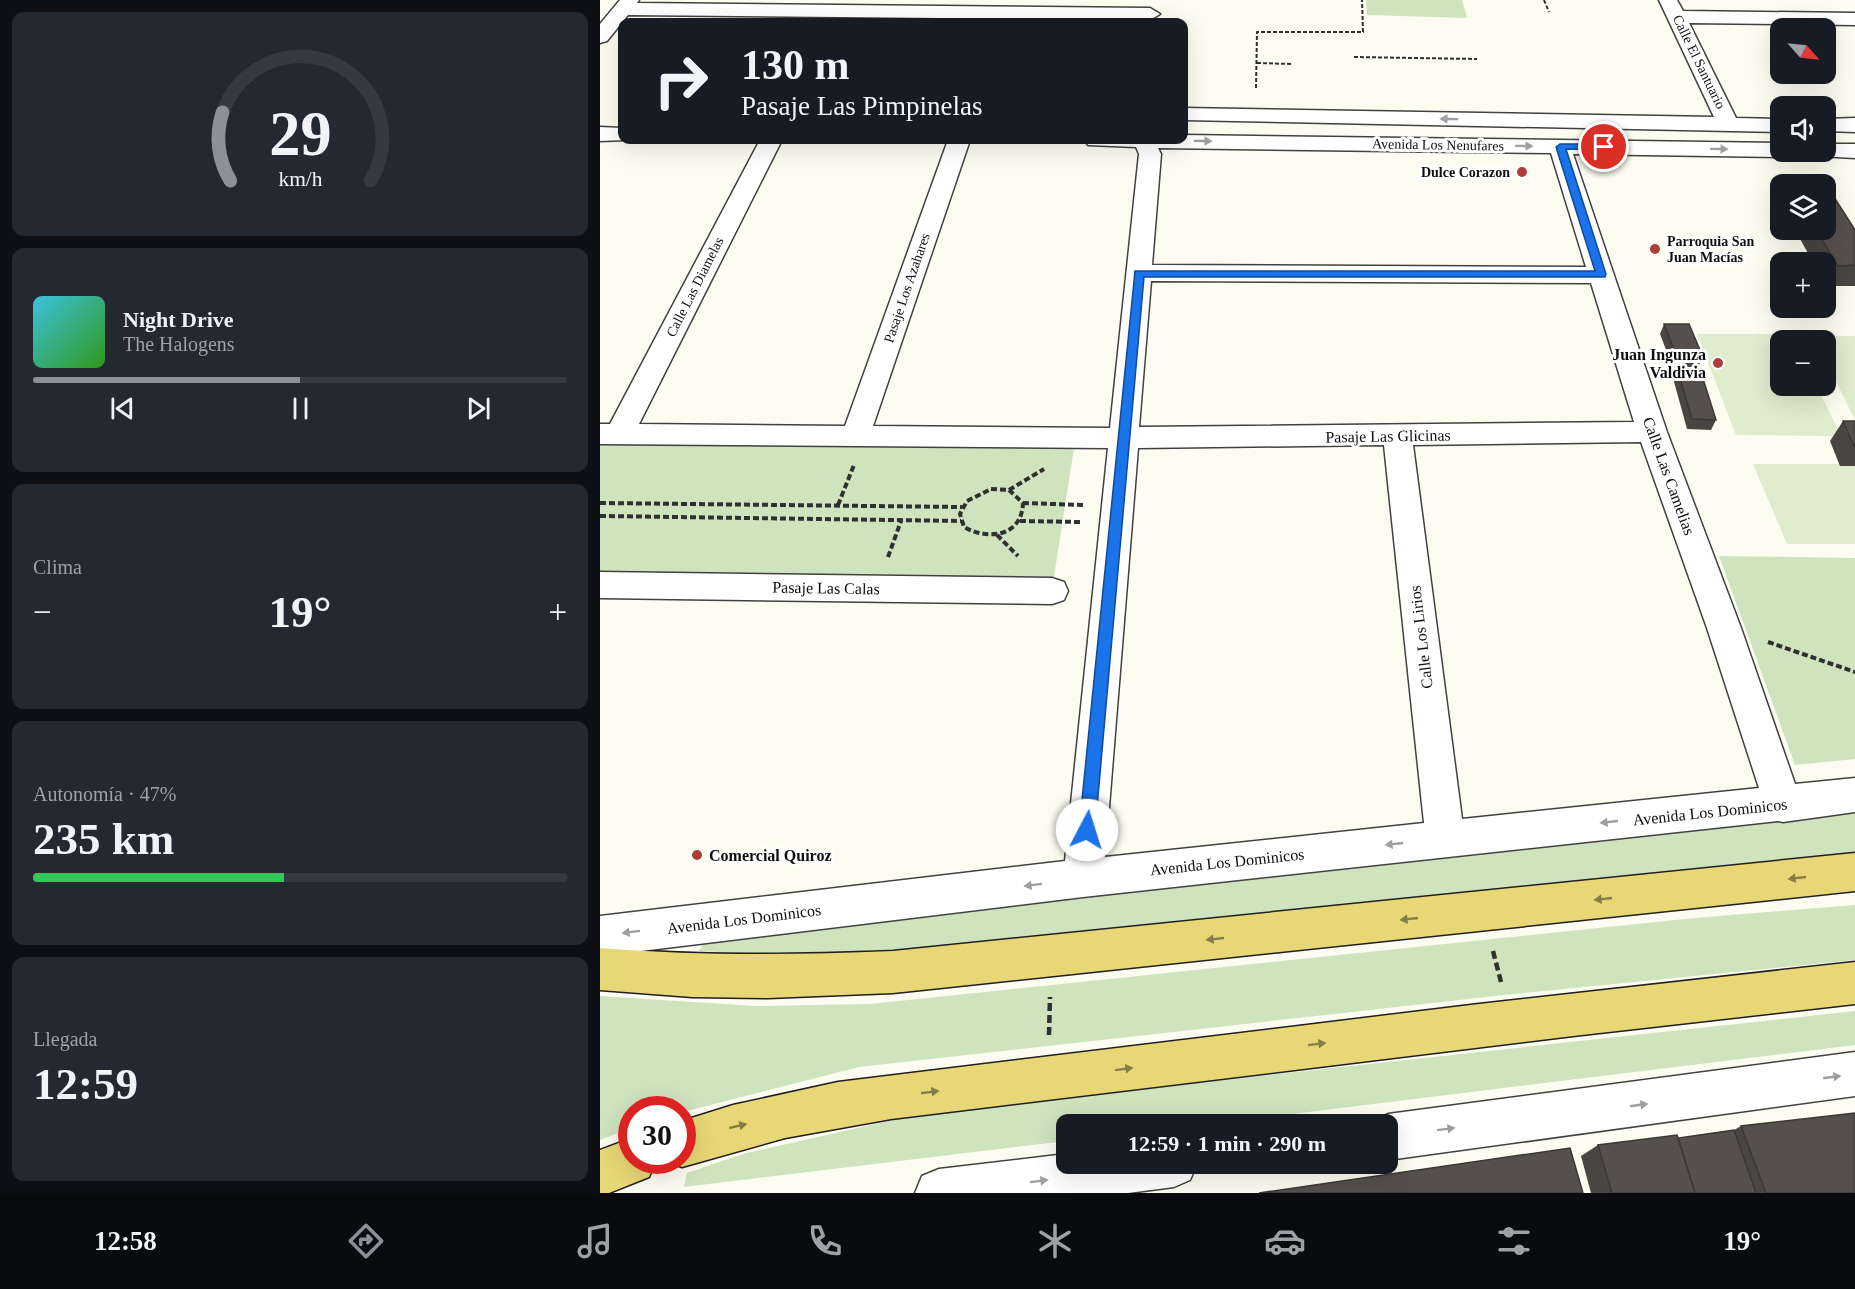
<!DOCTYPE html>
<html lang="es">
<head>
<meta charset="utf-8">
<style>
	body { margin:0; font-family:"Times New Roman",serif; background:#242831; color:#f1f3f6; height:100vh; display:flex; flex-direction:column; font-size:22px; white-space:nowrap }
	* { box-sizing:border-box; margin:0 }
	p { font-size:20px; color:#9ea1a6 }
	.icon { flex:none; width:33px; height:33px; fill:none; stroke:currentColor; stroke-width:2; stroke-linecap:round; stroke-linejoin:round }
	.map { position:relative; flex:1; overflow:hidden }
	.details { display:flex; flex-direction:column; gap:12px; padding:12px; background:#0d0f14; width:600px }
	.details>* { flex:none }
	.guide { position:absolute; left:18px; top:18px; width:570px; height:126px; border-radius:12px; box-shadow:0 6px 24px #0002; background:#171b24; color:#f1f3f6; overflow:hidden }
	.needle { width:39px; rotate:117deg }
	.fabs { position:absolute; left:1170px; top:18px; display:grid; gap:12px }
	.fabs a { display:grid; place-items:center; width:66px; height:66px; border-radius:12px; background:#171b24; box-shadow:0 6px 24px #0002; font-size:30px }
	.speed { position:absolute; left:18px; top:1096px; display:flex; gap:12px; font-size:30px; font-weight:700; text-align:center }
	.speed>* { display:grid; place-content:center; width:78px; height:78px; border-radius:50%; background:#171b24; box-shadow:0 6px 24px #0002; line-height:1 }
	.speed .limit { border:9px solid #d22; background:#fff; color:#111 }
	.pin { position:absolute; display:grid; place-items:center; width:51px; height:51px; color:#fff; margin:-26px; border:3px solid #fff; border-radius:50%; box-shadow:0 2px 6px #0007 }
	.me { position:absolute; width:66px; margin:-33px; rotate:5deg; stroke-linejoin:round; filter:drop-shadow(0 0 4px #0008) }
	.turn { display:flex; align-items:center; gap:21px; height:126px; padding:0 24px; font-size:27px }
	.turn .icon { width:78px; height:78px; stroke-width:2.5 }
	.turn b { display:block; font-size:42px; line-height:51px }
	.big { font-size:45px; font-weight:800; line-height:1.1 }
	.details .card { flex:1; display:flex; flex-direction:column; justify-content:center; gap:9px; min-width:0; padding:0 21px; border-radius:12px; background:#242831 }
	.details .dial { align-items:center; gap:0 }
	.dial svg { height:156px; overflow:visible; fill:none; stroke:#363941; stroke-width:7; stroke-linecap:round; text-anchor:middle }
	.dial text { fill:#f1f3f6; stroke:none }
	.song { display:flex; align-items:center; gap:18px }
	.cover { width:72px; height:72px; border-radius:9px; background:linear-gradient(135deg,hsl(190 70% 55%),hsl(110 70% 35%)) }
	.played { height:6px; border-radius:3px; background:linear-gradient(90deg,#8c9099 50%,#363941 50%) }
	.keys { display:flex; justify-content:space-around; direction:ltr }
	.heat { display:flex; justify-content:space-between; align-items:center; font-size:33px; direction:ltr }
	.charge { height:9px; border-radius:4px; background:linear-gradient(90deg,#34c759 47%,#363941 0) }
	.trip { position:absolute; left:456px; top:1114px; width:342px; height:60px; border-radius:12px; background:#171b24; box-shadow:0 6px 24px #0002; font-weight:800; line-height:60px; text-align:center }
	.tab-bar { display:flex; height:96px; justify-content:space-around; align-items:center; background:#090b0e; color:#9ea1a6 }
	.tab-bar .icon { width:42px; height:42px }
	.tab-bar .current { color:#8c9099 }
	.tab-bar b { font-size:27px; color:#f1f3f6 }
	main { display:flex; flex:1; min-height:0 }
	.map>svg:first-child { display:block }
	.green { fill:#cee3be }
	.pitch { fill:#dfecce }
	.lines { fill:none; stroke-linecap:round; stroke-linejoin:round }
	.minor-casing { stroke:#414141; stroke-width:3 }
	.major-casing { stroke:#1f1f1f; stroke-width:3 }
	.path-far2 { stroke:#303030; stroke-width:2; stroke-dasharray:4 2; stroke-linecap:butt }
	.path-far1 { stroke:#303030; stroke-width:4; stroke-dasharray:6 3; stroke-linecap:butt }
	.path { stroke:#303030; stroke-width:4.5; stroke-dasharray:8 4; stroke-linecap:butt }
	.minor { fill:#fff; fill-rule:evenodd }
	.major { fill:#e7d776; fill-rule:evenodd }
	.wall { fill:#494540 }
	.building { fill:#55504b; stroke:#3c3834; stroke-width:1.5 }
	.oneway { fill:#9f9f9f }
	.oneway2 { fill:#857d47 }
	.route { fill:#1a73e8; stroke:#114b97; stroke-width:1.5 }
	.poi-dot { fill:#ac3e37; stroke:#fff; stroke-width:2 }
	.labels { text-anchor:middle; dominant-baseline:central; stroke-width:6; stroke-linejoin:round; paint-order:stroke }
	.far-street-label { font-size:14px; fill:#0e0e0e; stroke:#fff }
	.far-poi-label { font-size:14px; font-weight:bold; fill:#0e0e0e; stroke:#fff; text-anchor:end }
	.poi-label { font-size:16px; font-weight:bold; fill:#0e0e0e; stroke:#fff; text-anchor:end }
	.street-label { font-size:16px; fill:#0e0e0e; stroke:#fff }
</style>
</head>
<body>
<main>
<section class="details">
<div class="card dial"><svg viewBox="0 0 100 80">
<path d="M14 69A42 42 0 1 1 86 69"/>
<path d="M14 69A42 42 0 0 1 10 34" stroke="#8c9099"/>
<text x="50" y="56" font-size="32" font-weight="700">29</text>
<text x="50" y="72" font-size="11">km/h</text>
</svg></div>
<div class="card">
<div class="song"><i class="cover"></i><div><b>Night Drive</b><p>The Halogens</p></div></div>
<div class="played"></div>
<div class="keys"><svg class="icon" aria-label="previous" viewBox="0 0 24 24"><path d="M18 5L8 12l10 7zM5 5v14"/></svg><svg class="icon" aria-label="pause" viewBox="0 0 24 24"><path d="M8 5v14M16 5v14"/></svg><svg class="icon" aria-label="next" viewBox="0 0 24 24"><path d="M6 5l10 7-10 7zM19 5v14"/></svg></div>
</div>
<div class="card"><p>Clima</p>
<div class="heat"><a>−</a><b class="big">19°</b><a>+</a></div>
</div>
<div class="card"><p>Autonomía · 47%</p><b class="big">235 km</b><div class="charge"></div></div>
<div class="card"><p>Llegada</p><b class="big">12:59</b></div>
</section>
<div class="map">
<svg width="1255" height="1193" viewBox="0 0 1255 1193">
	<rect width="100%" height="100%" fill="#fdfcf0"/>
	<!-- green -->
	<g class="green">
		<polygon points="766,0 862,0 867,18 767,15"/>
		<polygon points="0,443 474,448 453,583 0,577"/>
		<polygon points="1119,556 1255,558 1255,759 1195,765"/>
		<polygon points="1255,813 1255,852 267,954 178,955 99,951 107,938"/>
		<polygon points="1255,905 1255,960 904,995 259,1067 83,1112 32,1110 31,1128 0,1140 0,996 155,1006 270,1004 1095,918"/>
		<polygon points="1255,1011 1255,1045 603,1125 466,1125 466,1141 84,1187 87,1173 146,1153 329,1112"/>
	</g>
	<!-- pitch -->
	<g class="pitch">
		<polygon points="1097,334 1193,334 1196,340 1180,340 1180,386 1217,386 1241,436 1136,435"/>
		<polygon points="1213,336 1255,336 1255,420 1226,361 1226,340 1215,340"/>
		<polygon points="1153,464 1255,464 1255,544 1187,544"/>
	</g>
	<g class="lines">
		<defs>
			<g id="minor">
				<polygon points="20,0 39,0 37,3 550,8 560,14 550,20 28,15 7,41 0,43 0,24"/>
				<polygon points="1059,0 1077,0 1083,11 1255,13 1255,25 1089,23 1136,118 1180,119 1180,132 584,120 584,108 1114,117"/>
				<polygon points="1255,118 1255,132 1226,131 1226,119"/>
				<polygon points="0,127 22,128 22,140 26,140 0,141"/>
				<path d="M584,135L1180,143V152H1190L1180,157L973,154L1067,432L1141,628L1195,784L1255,778V812L1183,822L1178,821L483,897L0,956V916L465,861L508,448L0,444V424H10L160,140H182L39,424L245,426L348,140H370L273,426L510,428L539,154L536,147L488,145L485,140H584ZM558,148L951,153L986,267L552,265L561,154ZM551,281L991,283L1034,422L539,427ZM1041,442L1107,628L1159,788L862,819L813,445ZM784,445L824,823L505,857L538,448Z"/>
				<polygon points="1226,144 1255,144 1255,158 1218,156 1215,152 1226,152"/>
				<polygon points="0,572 452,578 464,582 468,591 464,600 452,604 0,598"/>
				<polygon points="1255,1052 1255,1096 788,1160 788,1125 770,1125 772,1121 788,1114"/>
				<polygon points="466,1154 466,1164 597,1164 590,1180 574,1187 528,1193 315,1193 322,1176 339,1169"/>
			</g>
			<g id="major">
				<path d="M1255,853V891L293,993L168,998L92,997L0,990V948C100,956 193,955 293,951Z"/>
				<polygon points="1255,962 1255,1004 973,1036 291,1119 185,1138 82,1167 67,1161 82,1161 82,1121 133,1105 238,1082 879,1004"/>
				<polygon points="32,1138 32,1161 56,1161 49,1177 9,1193 0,1193 0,1150"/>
			</g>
		</defs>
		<!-- minor casing -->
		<use href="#minor" class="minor-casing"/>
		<!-- major casing -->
		<use href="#major" class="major-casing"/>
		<!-- path-far2 -->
		<g class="path-far2">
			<polyline points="944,0 949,12"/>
			<polyline points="754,57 877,59"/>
			<polyline points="657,63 692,64"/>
			<polyline points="656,88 657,32 763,32 762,0"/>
		</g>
		<!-- path-far1 -->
		<g class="path-far1">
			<path d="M391,489L409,490L423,503C422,536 389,541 364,527L360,514L367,501Z"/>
			<polyline points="409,490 444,469"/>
			<polyline points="0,503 362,507"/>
			<polyline points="423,503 483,505"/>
			<polyline points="238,505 254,465"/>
			<polyline points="0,516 361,521"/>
			<polyline points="420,521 480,522"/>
			<polyline points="397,535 418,556"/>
			<polyline points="288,557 301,521"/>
			<polyline points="1168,642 1255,672"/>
		</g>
		<!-- path -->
		<g class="path">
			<polyline points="893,951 901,982"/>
			<polyline points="449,1035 450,997"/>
		</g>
		<!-- minor -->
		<use href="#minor" class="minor"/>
		<!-- major -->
		<use href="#major" class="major"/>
	</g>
	<!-- wall -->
	<g class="wall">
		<polygon points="1195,230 1255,230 1255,286 1227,286 1226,284 1226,262 1213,262"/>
		<polygon points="1064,324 1103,357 1098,367 1073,368 1060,334"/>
		<polygon points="1077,368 1116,420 1111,430 1087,429 1073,378"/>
		<polygon points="1243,421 1255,421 1255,466 1240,466 1230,441"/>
		<polygon points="1141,1126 1255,1193 991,1193 981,1156 998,1145 1078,1138 1134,1130"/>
	</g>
	<!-- building -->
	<g class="building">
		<polygon points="1226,186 1227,186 1255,230 1255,265 1238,266 1216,230 1226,230"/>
		<polygon points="1064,324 1089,324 1103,357 1077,357"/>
		<polygon points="1077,368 1100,369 1116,420 1092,419"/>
		<polygon points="1243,421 1255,421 1255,446 1254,446"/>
		<polygon points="1255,1113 1255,1193 1166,1193 1141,1126"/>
		<polygon points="1134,1130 1156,1193 1095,1193 1078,1138"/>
		<polygon points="1077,1135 1095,1193 1012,1193 998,1145"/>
		<polygon points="970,1148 983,1193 659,1193"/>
	</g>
	<!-- one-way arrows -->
	<defs><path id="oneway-solid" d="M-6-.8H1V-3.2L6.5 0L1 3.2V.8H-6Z" transform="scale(1.5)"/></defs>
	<g class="oneway">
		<use href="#oneway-solid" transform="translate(849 119) rotate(-179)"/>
		<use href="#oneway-solid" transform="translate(603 141) rotate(1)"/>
		<use href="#oneway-solid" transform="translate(924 146) rotate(1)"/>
		<use href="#oneway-solid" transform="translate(1119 149) rotate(1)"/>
		<use href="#oneway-solid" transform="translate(1009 822) rotate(174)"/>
		<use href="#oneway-solid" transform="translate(794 844) rotate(174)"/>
		<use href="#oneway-solid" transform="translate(433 885) rotate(173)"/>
		<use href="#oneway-solid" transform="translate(31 932) rotate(173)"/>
		<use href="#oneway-solid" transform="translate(1232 1077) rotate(-8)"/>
		<use href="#oneway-solid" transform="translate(1039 1105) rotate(-8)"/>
		<use href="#oneway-solid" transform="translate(846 1129) rotate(-7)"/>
		<use href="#oneway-solid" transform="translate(439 1181) rotate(-7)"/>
	</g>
	<g class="oneway2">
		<use href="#oneway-solid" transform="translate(1197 878) rotate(174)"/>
		<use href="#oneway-solid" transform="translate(1003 899) rotate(174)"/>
		<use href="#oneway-solid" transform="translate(809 919) rotate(174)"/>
		<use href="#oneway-solid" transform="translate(615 939) rotate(174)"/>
		<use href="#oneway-solid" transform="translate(717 1044) rotate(-7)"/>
		<use href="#oneway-solid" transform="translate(524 1069) rotate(-7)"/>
		<use href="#oneway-solid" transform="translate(330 1092) rotate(-7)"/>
		<use href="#oneway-solid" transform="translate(138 1126) rotate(-13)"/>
	</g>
	<!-- route -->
	<polygon class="route" points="960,144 1004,144 1009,147 1004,150 966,149 1006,274 1005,277 544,277 495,830 493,836 487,838 481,836 479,830 535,271 995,271 956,147"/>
	<!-- markers -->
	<g class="poi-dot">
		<circle cx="922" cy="172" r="6"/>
		<circle cx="1055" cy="249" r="6"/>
		<circle cx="1118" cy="363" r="6"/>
		<circle cx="97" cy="855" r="6"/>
	</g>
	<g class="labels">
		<!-- far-street labels -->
		<g class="far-street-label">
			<text transform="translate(1099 62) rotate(64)">Calle El Santuario</text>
			<text transform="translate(838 145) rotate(1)">Avenida Los Nenufares</text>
			<text transform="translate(95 287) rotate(-63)">Calle Las Diamelas</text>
			<text transform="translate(307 288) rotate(-71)">Pasaje Los Azahares</text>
		</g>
		<!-- far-poi labels -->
		<g class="far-poi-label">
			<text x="910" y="172">Dulce Corazon</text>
			<text x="1067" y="241" text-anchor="start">Parroquia San<tspan x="1067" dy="16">Juan Macías</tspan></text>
		</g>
		<!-- poi labels -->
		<g class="poi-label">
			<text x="1106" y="354">Juan Ingunza<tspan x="1106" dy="18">Valdivia</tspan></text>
			<text x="109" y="855" text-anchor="start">Comercial Quiroz</text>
		</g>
		<!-- street labels -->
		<g class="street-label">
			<text transform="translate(788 436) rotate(-1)">Pasaje Las Glicinas</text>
			<text transform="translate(1069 476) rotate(70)">Calle Las Camelias</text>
			<text transform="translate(226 588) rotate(1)">Pasaje Las Calas</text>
			<text transform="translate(821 637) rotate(-97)">Calle Los Lirios</text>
			<text transform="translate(1110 812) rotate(-6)">Avenida Los Dominicos</text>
			<text transform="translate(627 862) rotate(-6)">Avenida Los Dominicos</text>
			<text transform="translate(144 919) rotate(-7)">Avenida Los Dominicos</text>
		</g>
	</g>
</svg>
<div class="fabs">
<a><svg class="needle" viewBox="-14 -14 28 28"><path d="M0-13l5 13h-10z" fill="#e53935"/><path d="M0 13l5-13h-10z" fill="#9ea1a6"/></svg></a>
<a><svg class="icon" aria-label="sound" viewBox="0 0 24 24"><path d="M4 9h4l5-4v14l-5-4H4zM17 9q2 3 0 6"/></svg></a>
<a><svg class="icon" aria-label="layers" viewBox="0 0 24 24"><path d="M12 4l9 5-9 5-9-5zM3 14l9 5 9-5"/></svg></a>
<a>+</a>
<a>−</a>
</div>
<div class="speed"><div class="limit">30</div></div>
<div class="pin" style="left:1004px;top:147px;background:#d93025"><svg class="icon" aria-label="arrive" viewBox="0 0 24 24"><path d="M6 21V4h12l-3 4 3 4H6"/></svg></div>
<svg class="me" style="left:487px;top:830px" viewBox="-20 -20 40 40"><circle r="19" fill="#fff"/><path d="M0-13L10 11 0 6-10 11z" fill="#1a73e8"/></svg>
<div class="trip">12:59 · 1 min · 290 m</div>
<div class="guide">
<div class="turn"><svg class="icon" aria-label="right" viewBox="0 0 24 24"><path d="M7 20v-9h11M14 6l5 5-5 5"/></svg><div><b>130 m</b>Pasaje Las Pimpinelas</div></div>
</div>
</div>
</main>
<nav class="tab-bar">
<b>12:58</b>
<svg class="icon current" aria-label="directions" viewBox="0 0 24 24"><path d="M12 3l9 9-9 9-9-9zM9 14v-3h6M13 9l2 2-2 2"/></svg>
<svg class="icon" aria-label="music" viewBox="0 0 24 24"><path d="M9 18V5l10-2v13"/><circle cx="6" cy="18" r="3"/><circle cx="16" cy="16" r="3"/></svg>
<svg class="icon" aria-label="phone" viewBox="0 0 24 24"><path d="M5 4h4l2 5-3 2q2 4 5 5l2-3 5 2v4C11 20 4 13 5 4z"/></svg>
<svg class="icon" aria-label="climate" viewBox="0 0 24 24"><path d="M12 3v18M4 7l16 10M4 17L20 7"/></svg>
<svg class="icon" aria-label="car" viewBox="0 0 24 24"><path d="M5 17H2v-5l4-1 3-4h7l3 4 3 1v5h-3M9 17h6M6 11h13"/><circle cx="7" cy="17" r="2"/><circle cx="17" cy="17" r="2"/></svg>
<svg class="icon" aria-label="filters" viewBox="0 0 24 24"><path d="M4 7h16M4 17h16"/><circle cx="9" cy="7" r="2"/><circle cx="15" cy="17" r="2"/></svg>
<b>19°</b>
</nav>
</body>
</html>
